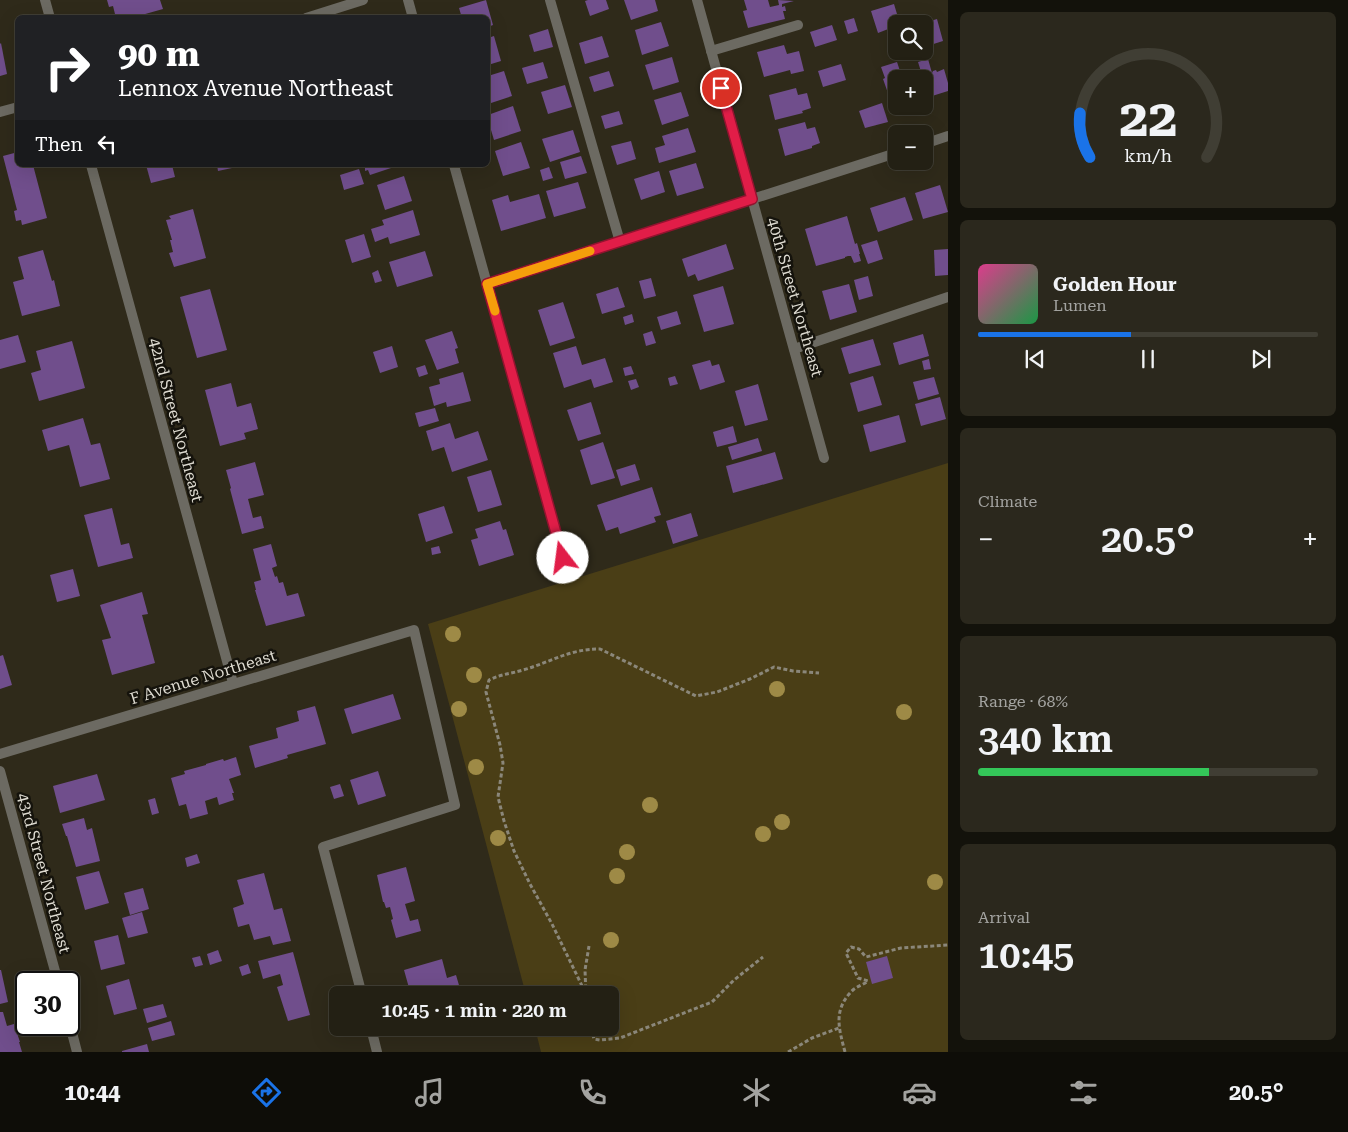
<!DOCTYPE html>
<html lang="en">
<head>
<meta charset="utf-8">
<style>
	body { margin:0; font-family:"Roboto Serif",serif; background:#2b281d; color:#f1f3f6; height:100vh; display:flex; flex-direction:column; font-size:19px; white-space:nowrap }
	* { box-sizing:border-box; margin:0 }
	p { font-size:16px; color:#a3a3a0 }
	.icon { flex:none; width:28px; height:28px; fill:none; stroke:currentColor; stroke-width:2; stroke-linecap:round; stroke-linejoin:round }
	.map { position:relative; flex:1; overflow:hidden }
	.details { display:flex; flex-direction:column; gap:12px; padding:12px; background:#13120b; width:400px }
	.details>* { flex:none }
	.top-card { position:absolute; left:15px; top:15px; width:475px; height:152px; border-radius:8px; box-shadow:0 5px 20px #0002,0 0 0 1px #403e34; background:#202124; color:#fff; overflow:hidden }
	.tools { position:absolute; left:888px; top:15px; display:grid; gap:10px }
	.tools a { display:grid; place-items:center; width:45px; height:45px; border-radius:8px; background:#232014; box-shadow:0 5px 20px #0002,0 0 0 1px #403e34; font-size:25px }
	.speed { position:absolute; left:15px; top:971px; display:flex; gap:10px; font-size:25px; font-weight:700; text-align:center }
	.speed>* { display:grid; place-content:center; width:65px; height:65px; border-radius:50%; background:#232014; box-shadow:0 5px 20px #0002,0 0 0 1px #403e34; line-height:1 }
	.speed .limit { border:2px solid #111; border-radius:8px; background:#fff; color:#111 }
	.pin { position:absolute; display:grid; place-items:center; width:42px; height:42px; color:#fff; margin:-21px; border:2px solid #fff; border-radius:50%; box-shadow:0 1px 5px #0007 }
	.me { position:absolute; width:55px; margin:-28px; rotate:345deg; stroke-linejoin:round; filter:drop-shadow(0 0 4px #0008) }
	.turn { display:flex; align-items:center; gap:18px; height:105px; padding:0 20px; font-size:22px }
	.turn .icon { width:65px; height:65px; stroke-width:2.5 }
	.turn b { display:block; font-size:35px; line-height:42px }
	.then { display:flex; align-items:center; height:48px; padding:0 20px; background:#0003; gap:10px; font-size:19px }
	.big { font-size:38px; font-weight:600; line-height:1.1 }
	.details .widget { flex:1; display:flex; flex-direction:column; justify-content:center; gap:8px; min-width:0; padding:0 18px; border-radius:8px; background:#2b281d }
	.details .dial { align-items:center; gap:0 }
	.dial svg { height:130px; overflow:visible; fill:none; stroke:#403e34; stroke-width:7; stroke-linecap:round; text-anchor:middle }
	.dial text { fill:#f1f3f6; stroke:none }
	.song { display:flex; align-items:center; gap:15px }
	.cover { width:60px; height:60px; border-radius:8px; background:linear-gradient(135deg,hsl(330 70% 55%),hsl(140 70% 35%)) }
	.played { height:5px; border-radius:2px; background:linear-gradient(90deg,#1a73e8 45%,#403e34 45%) }
	.keys { display:flex; justify-content:space-around; direction:ltr }
	.heat { display:flex; justify-content:space-between; align-items:center; font-size:28px; direction:ltr }
	.charge { height:8px; border-radius:4px; background:linear-gradient(90deg,#34c759 68%,#403e34 0) }
	.trip { position:absolute; left:329px; top:986px; width:290px; height:50px; border-radius:8px; background:#232014; box-shadow:0 5px 20px #0002,0 0 0 1px #403e34; font-weight:600; line-height:50px; text-align:center }
	.tabs { display:flex; height:80px; justify-content:space-around; align-items:center; background:#0e0d08; color:#a3a3a0 }
	.tabs .icon { width:35px; height:35px }
	.tabs .active { color:#1a73e8 }
	.tabs b { font-size:22px; color:#f1f3f6 }
	main { display:flex; flex:1; min-height:0 }
	.map>svg:first-child { display:block }
	.green { fill:#4a3e16 }
	.building { fill:#704e8c }
	.lines { fill:none; stroke-linecap:round; stroke-linejoin:round }
	.path { stroke:#8b877a; stroke-width:3; stroke-dasharray:4 2.5; stroke-linecap:butt }
	.lane { stroke:#6c6a62; stroke-width:10 }
	.street { stroke:#6c6a62; stroke-width:10 }
	.tree { fill:#9e8a46 }
	.route-casing { stroke:#92132f; stroke-width:12 }
	.route { stroke:#e11d48; stroke-width:9 }
	.slow { stroke:#f59e0b; stroke-width:9 }
	.labels { text-anchor:middle; dominant-baseline:central; stroke-width:5; stroke-linejoin:round; paint-order:stroke }
	.street-label { font-size:16px; fill:#dddad0; stroke:#15130c }
</style>
</head>
<body>
<main>
<div class="map">
<svg width="948" height="1052" viewBox="0 0 948 1052">
	<rect width="100%" height="100%" fill="#2f2a1a"/>
	<!-- green -->
	<polygon class="green" points="948,463 948,1052 541,1052 535,1028 610,1028 610,995 526,995 428,624"/>
	<!-- building -->
	<g class="building">
		<polygon points="107,0 160,0 163,9 131,18 116,18 113,6 109,7"/>
		<polygon points="486,0 493,25 488,27 488,18 462,18 459,8"/>
		<polygon points="588,0 606,0 609,9 590,16 585,1"/>
		<polygon points="624,0 655,0 658,11 631,20"/>
		<polygon points="744,0 768,0 770,7 779,5 778,0 794,1 782,4 782,7 785,6 786,11 783,11 785,19 748,28 743,11 747,10"/>
		<polygon points="894,4 900,24 896,24 896,26 878,33 871,11"/>
		<polygon points="854,18 858,31 848,34 844,21"/>
		<polygon points="937,19 943,41 924,47 924,23"/>
		<polygon points="661,22 669,46 642,55 635,30"/>
		<polygon points="832,25 837,40 815,47 810,32"/>
		<polygon points="548,29 553,47 534,52 529,35"/>
		<polygon points="494,36 501,61 488,65 488,38"/>
		<polygon points="602,36 609,57 585,64 579,43"/>
		<polygon points="1,43 7,74 0,76 0,44"/>
		<polygon points="784,45 787,54 799,51 804,71 791,74 790,70 764,77 757,52"/>
		<polygon points="672,57 679,82 653,90 645,65"/>
		<polygon points="928,59 932,73 933,71 936,70 937,72 944,69 948,83 948,91 929,97 918,62"/>
		<polygon points="543,62 548,78 527,84 522,68"/>
		<polygon points="897,62 901,74 903,74 905,79 896,79 896,106 913,107 895,113 883,79 885,78 881,67"/>
		<polygon points="841,64 846,80 823,87 818,71"/>
		<polygon points="504,71 512,96 488,104 488,76"/>
		<polygon points="609,71 614,86 594,92 589,77"/>
		<polygon points="565,85 572,107 548,114 541,92"/>
		<polygon points="796,88 798,95 807,93 811,108 802,111 803,113 775,120 769,95"/>
		<polygon points="681,92 689,116 662,125 654,100"/>
		<polygon points="882,103 888,122 865,128 859,111"/>
		<polygon points="513,106 521,131 494,140 488,120 488,115"/>
		<polygon points="619,111 623,124 605,129 601,116"/>
		<polygon points="805,122 807,129 815,127 820,143 812,146 812,148 785,156 778,129"/>
		<polygon points="688,128 696,152 659,163 655,148 665,145 662,136"/>
		<polygon points="573,130 580,152 550,162 542,139"/>
		<polygon points="631,141 636,159 617,165 611,146"/>
		<polygon points="521,142 530,168 503,176 495,151"/>
		<polygon points="18,152 18,165 33,165 47,218 22,225 21,220 16,221 14,211 17,210 3,156"/>
		<polygon points="581,156 587,173 565,179 560,162"/>
		<polygon points="696,163 704,188 677,196 669,171"/>
		<polygon points="146,165 172,165 175,177 151,183"/>
		<polygon points="217,165 232,165 232,168 218,171"/>
		<polygon points="365,165 400,165 370,175 368,170 365,171"/>
		<polygon points="549,167 553,178 543,181 540,170"/>
		<polygon points="359,169 364,184 344,190 340,175"/>
		<polygon points="659,171 665,192 641,200 634,179"/>
		<polygon points="404,176 412,201 385,210 377,185"/>
		<polygon points="578,182 586,208 554,217 546,191"/>
		<polygon points="940,185 948,212 923,219 915,193"/>
		<polygon points="539,194 546,218 501,231 492,200 508,195 510,202"/>
		<polygon points="905,197 913,220 878,232 870,208"/>
		<polygon points="193,209 206,258 174,267 169,253 173,252 170,240 172,240 166,220 171,219 169,216"/>
		<polygon points="413,210 420,235 390,244 388,237 375,242 371,229 384,225 382,220"/>
		<polygon points="847,216 855,244 857,243 860,254 859,254 861,261 854,263 851,256 848,256 845,257 845,258 816,266 805,229"/>
		<polygon points="364,234 371,257 352,263 345,240"/>
		<polygon points="877,240 883,259 868,264 861,245"/>
		<polygon points="726,244 734,269 698,281 695,274 688,277 682,259"/>
		<polygon points="948,249 948,275 935,276 934,250"/>
		<polygon points="43,250 52,281 54,280 60,306 22,316 13,282 24,279 18,257"/>
		<polygon points="425,251 433,276 397,287 389,262"/>
		<polygon points="378,270 382,281 375,283 372,273"/>
		<polygon points="868,276 873,296 859,300 854,280"/>
		<polygon points="651,278 656,296 644,299 639,281"/>
		<polygon points="849,284 857,312 830,320 822,291"/>
		<polygon points="723,286 734,324 704,332 693,295"/>
		<polygon points="618,287 625,307 602,314 596,294"/>
		<polygon points="210,289 227,350 197,358 180,297"/>
		<polygon points="563,302 575,338 550,346 538,310"/>
		<polygon points="677,311 681,324 661,330 657,317"/>
		<polygon points="632,314 634,322 625,325 623,317"/>
		<polygon points="452,331 458,348 455,349 459,363 437,370 425,340"/>
		<polygon points="652,331 656,343 646,346 643,334"/>
		<polygon points="923,334 929,356 899,365 893,343"/>
		<polygon points="18,335 26,362 0,369 0,340"/>
		<polygon points="873,339 881,365 849,374 841,348"/>
		<polygon points="72,341 85,388 39,401 31,373 41,370 36,351"/>
		<polygon points="392,346 398,367 380,373 373,352"/>
		<polygon points="576,346 582,365 605,358 613,382 594,388 591,379 564,388 553,353"/>
		<polygon points="929,359 931,369 924,370 922,361"/>
		<polygon points="710,360 712,366 719,364 725,382 700,390 692,365"/>
		<polygon points="425,365 428,374 419,377 416,368"/>
		<polygon points="631,366 634,374 625,376 623,368"/>
		<polygon points="463,372 471,401 447,407 446,402 434,406 429,387 440,384 439,379"/>
		<polygon points="675,376 678,384 670,386 668,378"/>
		<polygon points="873,376 882,405 858,412 850,383"/>
		<polygon points="934,377 939,394 918,400 913,382"/>
		<polygon points="636,379 639,387 631,390 628,381"/>
		<polygon points="231,383 237,407 251,403 258,429 244,433 246,439 220,446 205,390"/>
		<polygon points="758,384 768,420 745,426 735,391"/>
		<polygon points="940,397 946,419 921,426 915,404"/>
		<polygon points="591,402 601,434 578,441 567,410"/>
		<polygon points="435,408 439,421 419,427 415,413"/>
		<polygon points="899,415 906,442 870,452 863,425"/>
		<polygon points="83,418 91,445 100,443 110,479 80,487 69,445 48,451 42,430"/>
		<polygon points="450,423 455,439 478,431 488,460 452,472 444,447 432,451 426,431"/>
		<polygon points="733,426 737,442 717,447 713,432"/>
		<polygon points="758,438 762,451 732,460 728,447"/>
		<polygon points="603,442 615,478 591,485 580,450"/>
		<polygon points="775,452 783,479 733,493 726,466"/>
		<polygon points="255,462 264,495 248,499 253,518 261,516 264,528 242,534 230,489 231,488 226,470"/>
		<polygon points="635,464 640,480 621,486 616,470"/>
		<polygon points="491,470 502,505 478,512 467,477"/>
		<polygon points="652,487 661,515 654,517 656,522 620,534 618,527 606,531 597,505"/>
		<polygon points="444,506 453,533 426,542 418,514"/>
		<polygon points="112,508 121,545 129,543 133,558 98,567 84,515"/>
		<polygon points="691,513 698,536 673,544 666,521"/>
		<polygon points="500,521 503,530 506,529 514,555 479,566 471,540 478,538 475,529"/>
		<polygon points="271,544 277,566 272,568 275,577 277,576 279,583 283,582 287,596 298,593 305,616 266,626 255,590 256,590 254,582 261,580 253,549"/>
		<polygon points="439,546 441,553 432,555 431,548"/>
		<polygon points="73,569 80,596 57,602 50,575"/>
		<polygon points="142,592 148,614 142,615 155,663 112,675 102,640 111,638 100,605"/>
		<polygon points="3,655 12,685 0,689 0,656"/>
		<polygon points="393,694 401,719 352,734 344,709"/>
		<polygon points="315,706 326,744 287,755 288,758 255,768 249,746 278,738 276,728 299,721 297,711"/>
		<polygon points="236,757 241,775 229,779 234,793 232,793 234,800 219,805 217,797 205,801 208,814 190,819 186,804 179,806 171,778 185,774 184,771 206,765 206,764 223,759 224,761"/>
		<polygon points="378,771 386,796 358,805 350,780"/>
		<polygon points="97,774 105,800 60,813 53,786"/>
		<polygon points="340,784 344,796 334,799 330,787"/>
		<polygon points="155,798 159,813 152,815 148,800"/>
		<polygon points="84,818 87,830 92,828 100,861 76,867 67,836 66,836 62,824"/>
		<polygon points="197,854 200,863 187,867 185,858"/>
		<polygon points="406,867 415,901 405,904 410,921 418,919 421,931 396,938 391,920 393,919 390,907 386,908 384,902 383,902 377,875"/>
		<polygon points="99,871 109,903 85,910 76,877"/>
		<polygon points="264,873 274,910 282,908 291,941 273,945 270,936 254,940 249,924 238,927 233,908 244,904 237,880"/>
		<polygon points="143,888 149,909 130,915 124,893"/>
		<polygon points="142,912 148,933 128,938 122,918"/>
		<polygon points="118,935 125,964 101,970 94,941"/>
		<polygon points="218,950 222,961 210,965 207,954"/>
		<polygon points="293,952 310,1015 288,1021 277,987 283,985 280,974 263,979 258,961"/>
		<polygon points="200,956 203,965 195,967 192,958"/>
		<polygon points="887,956 893,978 872,984 866,962"/>
		<polygon points="442,959 447,978 456,975 461,992 459,992 460,995 427,995 427,993 411,995 404,970"/>
		<polygon points="248,964 251,973 242,976 239,967"/>
		<polygon points="1,970 8,1002 0,1004 0,970"/>
		<polygon points="129,979 137,1009 114,1015 106,986"/>
		<polygon points="163,1004 167,1017 147,1023 143,1009"/>
		<polygon points="0,1012 3,1012 7,1026 14,1024 20,1042 19,1042 22,1052 0,1052"/>
		<polygon points="171,1021 175,1035 152,1041 148,1028"/>
		<polygon points="147,1044 149,1052 122,1052 122,1051"/>
	</g>
	<g class="lines">
		<!-- path -->
		<g class="path">
			<path d="M585,992L552,924L530,884L514,851L504,821L498,797L503,763L500,745L486,692L489,680C501,674 510,674 523,670C551,662 569,649 600,649L696,696L717,692L750,679L774,667L793,671L819,673"/>
			<polyline points="586,995 585,970 589,946"/>
			<polyline points="591,1028 594,1039 600,1040 620,1038 712,1002 734,980 763,957"/>
			<polyline points="788,1052 812,1038 839,1028"/>
			<path d="M845,1052C839,1029 833,1011 851,992C855,987 863,985 868,981L858,978L846,953L851,947L859,949L866,957L901,948L948,945"/>
		</g>
		<!-- lane -->
		<g class="lane">
			<polyline points="550,0 620,242"/>
			<polyline points="711,51 798,25"/>
			<polyline points="794,349 948,297"/>
		</g>
		<!-- street -->
		<g class="street">
			<polyline points="45,0 50,18"/>
			<polyline points="408,0 413,18"/>
			<polyline points="697,0 824,458"/>
			<polyline points="306,18 363,0"/>
			<polyline points="0,112 18,107"/>
			<polyline points="924,144 948,136"/>
			<polyline points="91,165 233,683"/>
			<polyline points="454,165 563,558"/>
			<polyline points="487,284 896,153"/>
			<polyline points="0,754 414,630 455,805 323,847 362,995"/>
			<polyline points="0,771 58,982"/>
			<polyline points="69,1021 77,1052"/>
			<polyline points="371,1028 377,1052"/>
		</g>
	</g>
	<!-- trees -->
	<g class="tree">
		<circle cx="453" cy="634" r="8"/>
		<circle cx="474" cy="675" r="8"/>
		<circle cx="777" cy="689" r="8"/>
		<circle cx="459" cy="709" r="8"/>
		<circle cx="904" cy="712" r="8"/>
		<circle cx="476" cy="767" r="8"/>
		<circle cx="650" cy="805" r="8"/>
		<circle cx="782" cy="822" r="8"/>
		<circle cx="763" cy="834" r="8"/>
		<circle cx="498" cy="838" r="8"/>
		<circle cx="627" cy="852" r="8"/>
		<circle cx="617" cy="876" r="8"/>
		<circle cx="935" cy="882" r="8"/>
		<circle cx="611" cy="940" r="8"/>
	</g>
	<g class="lines">
		<defs>
			<polyline id="route" points="563,558 487,284 752,199 721,88"/>
		</defs>
		<!-- route casing -->
		<use href="#route" class="route-casing"/>
		<!-- route -->
		<use href="#route" class="route"/>
		<!-- slow -->
		<polyline class="slow" points="495,311 487,284 590,251"/>
	</g>
	<g class="labels">
		<!-- street labels -->
		<g class="street-label">
			<text transform="translate(795 297) rotate(74)">40th Street Northeast</text>
			<text transform="translate(176 420) rotate(75)">42nd Street Northeast</text>
			<text transform="translate(203 677) rotate(-17)">F Avenue Northeast</text>
			<text transform="translate(44 873) rotate(75)">43rd Street Northeast</text>
		</g>
	</g>
</svg>
<div class="tools">
<a><svg class="icon" aria-label="search" viewBox="0 0 24 24"><circle cx="10" cy="10" r="6"/><path d="M15 15l6 6"/></svg></a>
<a>+</a>
<a>−</a>
</div>
<div class="speed"><div class="limit">30</div></div>
<div class="pin" style="left:721px;top:88px;background:#d93025"><svg class="icon" aria-label="arrive" viewBox="0 0 24 24"><path d="M6 21V4h12l-3 4 3 4H6"/></svg></div>
<svg class="me" style="left:563px;top:558px" viewBox="-20 -20 40 40"><circle r="19" fill="#fff"/><path d="M0-13L10 11 0 6-10 11z" fill="#e11d48"/></svg>
<div class="trip">10:45 · 1 min · 220 m</div>
<div class="top-card">
<div class="turn"><svg class="icon" aria-label="right" viewBox="0 0 24 24"><path d="M7 20v-9h11M14 6l5 5-5 5"/></svg><div><b>90 m</b>Lennox Avenue Northeast</div></div>
<div class="then">Then<svg class="icon" aria-label="left" viewBox="0 0 24 24"><path d="M17 20v-9H6M10 6l-5 5 5 5"/></svg></div>
</div>
</div>
<section class="details">
<div class="widget dial"><svg viewBox="0 0 100 80">
<path d="M14 69A42 42 0 1 1 86 69"/>
<path d="M14 69A42 42 0 0 1 8 42" stroke="#1a73e8"/>
<text x="50" y="56" font-size="32" font-weight="700">22</text>
<text x="50" y="72" font-size="11">km/h</text>
</svg></div>
<div class="widget">
<div class="song"><i class="cover"></i><div><b>Golden Hour</b><p>Lumen</p></div></div>
<div class="played"></div>
<div class="keys"><svg class="icon" aria-label="previous" viewBox="0 0 24 24"><path d="M18 5L8 12l10 7zM5 5v14"/></svg><svg class="icon" aria-label="pause" viewBox="0 0 24 24"><path d="M8 5v14M16 5v14"/></svg><svg class="icon" aria-label="next" viewBox="0 0 24 24"><path d="M6 5l10 7-10 7zM19 5v14"/></svg></div>
</div>
<div class="widget"><p>Climate</p>
<div class="heat"><a>−</a><b class="big">20.5°</b><a>+</a></div>
</div>
<div class="widget"><p>Range · 68%</p><b class="big">340 km</b><div class="charge"></div></div>
<div class="widget"><p>Arrival</p><b class="big">10:45</b></div>
</section>
</main>
<nav class="tabs">
<b>10:44</b>
<svg class="icon active" aria-label="directions" viewBox="0 0 24 24"><path d="M12 3l9 9-9 9-9-9zM9 14v-3h6M13 9l2 2-2 2"/></svg>
<svg class="icon" aria-label="music" viewBox="0 0 24 24"><path d="M9 18V5l10-2v13"/><circle cx="6" cy="18" r="3"/><circle cx="16" cy="16" r="3"/></svg>
<svg class="icon" aria-label="phone" viewBox="0 0 24 24"><path d="M5 4h4l2 5-3 2q2 4 5 5l2-3 5 2v4C11 20 4 13 5 4z"/></svg>
<svg class="icon" aria-label="climate" viewBox="0 0 24 24"><path d="M12 3v18M4 7l16 10M4 17L20 7"/></svg>
<svg class="icon" aria-label="car" viewBox="0 0 24 24"><path d="M5 17H2v-5l4-1 3-4h7l3 4 3 1v5h-3M9 17h6M6 11h13"/><circle cx="7" cy="17" r="2"/><circle cx="17" cy="17" r="2"/></svg>
<svg class="icon" aria-label="filters" viewBox="0 0 24 24"><path d="M4 7h16M4 17h16"/><circle cx="9" cy="7" r="2"/><circle cx="15" cy="17" r="2"/></svg>
<b>20.5°</b>
</nav>
</body>
</html>
